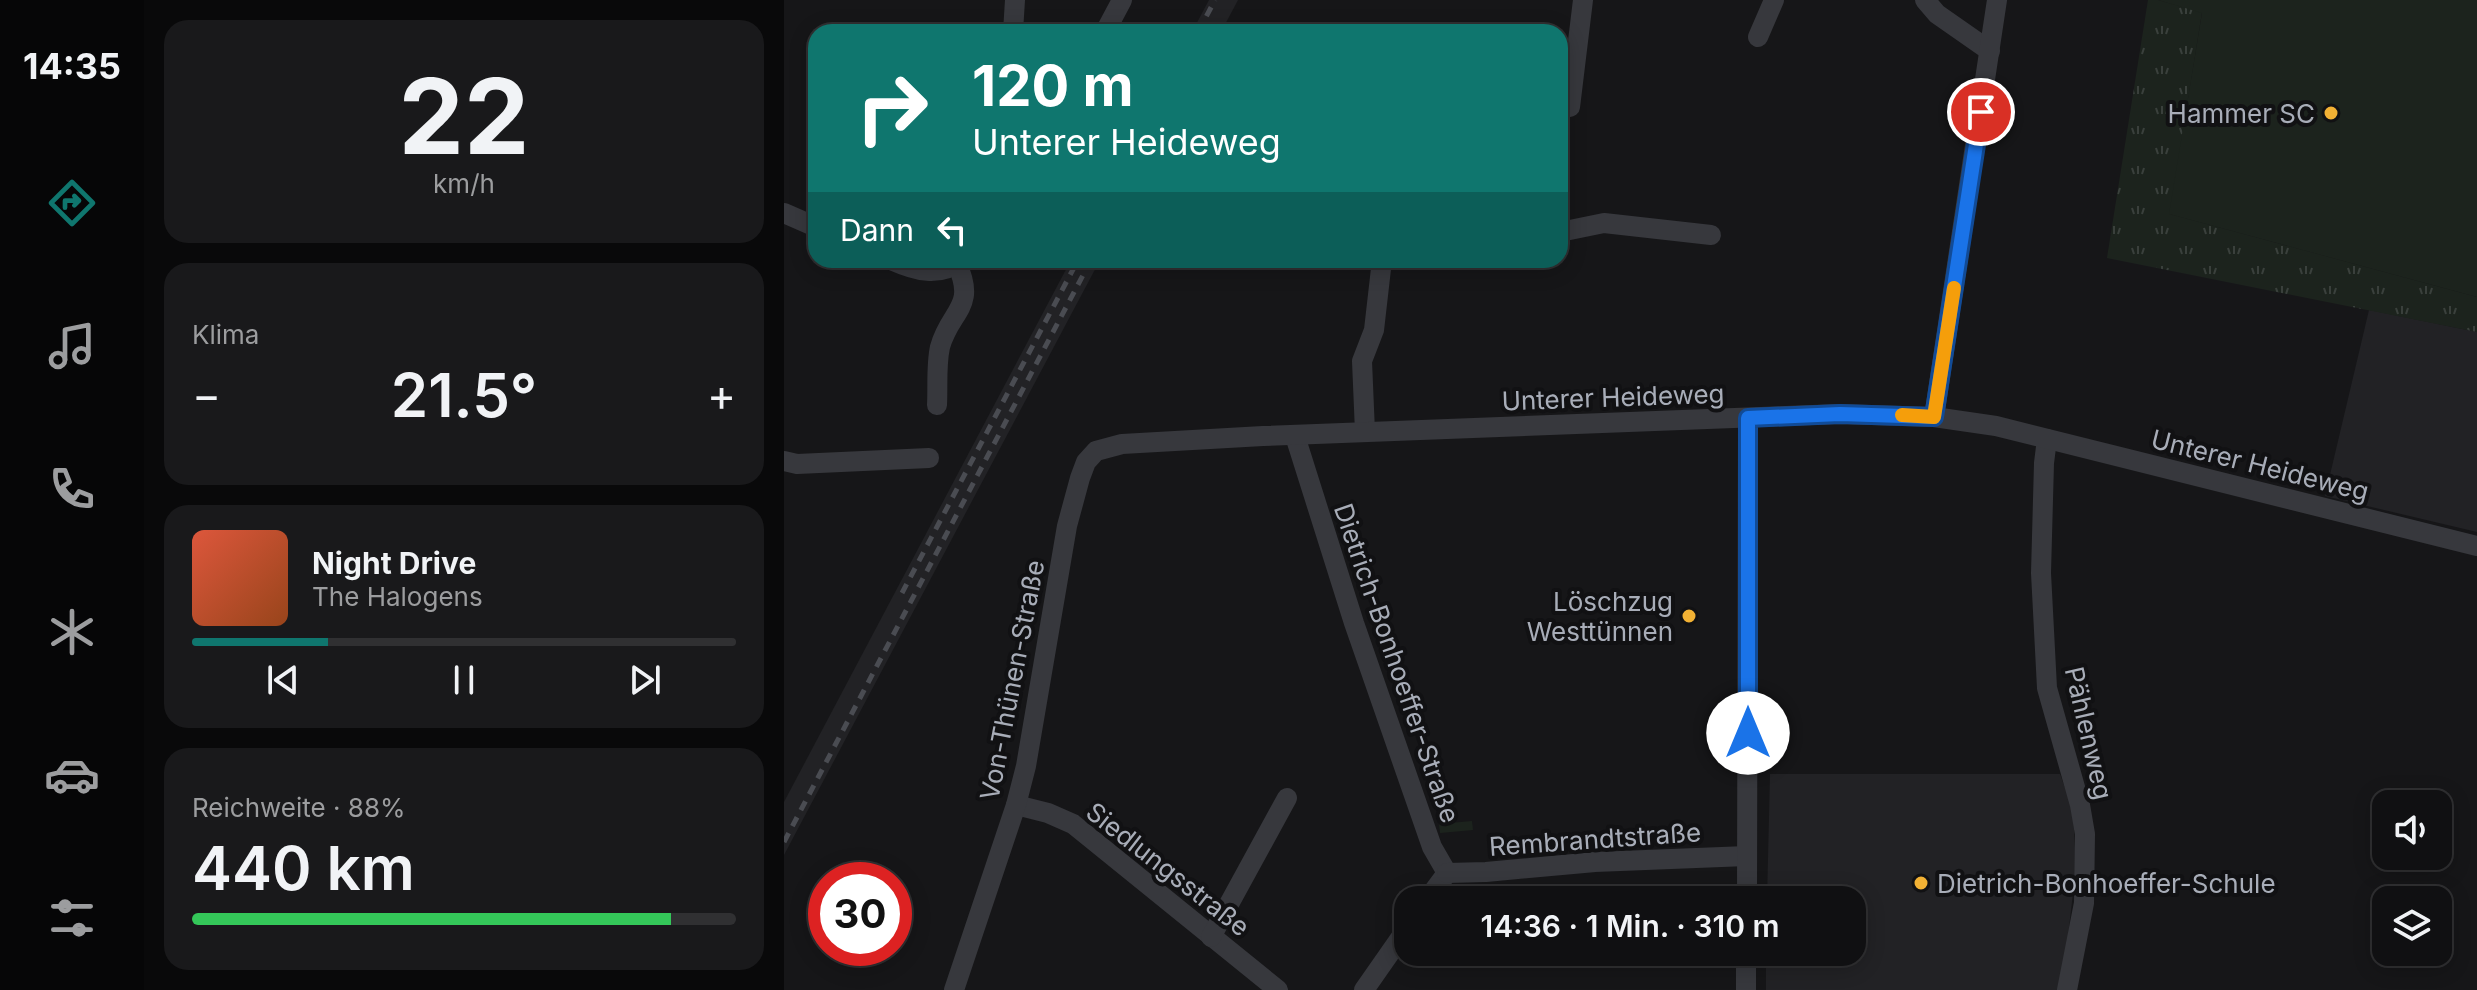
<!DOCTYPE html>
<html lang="de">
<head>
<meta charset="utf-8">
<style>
	body { margin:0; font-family:Inter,sans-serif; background:#19191b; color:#f1f3f6; height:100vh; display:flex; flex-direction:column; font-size:30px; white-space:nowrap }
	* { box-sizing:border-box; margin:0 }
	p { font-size:26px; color:#9c9d9f }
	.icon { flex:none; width:44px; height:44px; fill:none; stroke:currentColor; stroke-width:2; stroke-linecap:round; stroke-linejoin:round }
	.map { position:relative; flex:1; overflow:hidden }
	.details { display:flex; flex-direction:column; gap:20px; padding:20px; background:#09090a; width:640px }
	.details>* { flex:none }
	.guide { position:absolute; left:24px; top:24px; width:760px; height:244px; border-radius:24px; box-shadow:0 4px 20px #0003,0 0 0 2px #303032; background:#0f766e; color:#fff; overflow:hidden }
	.tools { position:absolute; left:1588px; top:790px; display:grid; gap:16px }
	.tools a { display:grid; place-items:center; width:80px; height:80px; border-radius:16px; background:#101012; box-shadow:0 4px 20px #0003,0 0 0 2px #303032; font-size:40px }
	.speed { position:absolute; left:24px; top:862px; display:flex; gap:16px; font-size:40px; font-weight:700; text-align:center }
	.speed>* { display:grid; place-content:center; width:104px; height:104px; border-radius:50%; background:#101012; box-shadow:0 4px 20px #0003,0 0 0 2px #303032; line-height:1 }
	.speed .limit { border:12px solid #d22; background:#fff; color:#111 }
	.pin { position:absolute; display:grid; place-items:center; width:68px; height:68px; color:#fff; margin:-34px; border:4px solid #fff; border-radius:50%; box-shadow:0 2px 8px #0007 }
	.me { position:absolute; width:88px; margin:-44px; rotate:0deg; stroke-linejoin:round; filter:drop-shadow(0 0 6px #0008) }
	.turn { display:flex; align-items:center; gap:28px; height:168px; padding:0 32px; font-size:36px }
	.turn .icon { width:104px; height:104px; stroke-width:2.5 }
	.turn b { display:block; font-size:56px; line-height:68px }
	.then { display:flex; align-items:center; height:76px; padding:0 32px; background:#0003; gap:16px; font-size:30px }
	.big { font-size:60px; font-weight:600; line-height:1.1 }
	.details .card { flex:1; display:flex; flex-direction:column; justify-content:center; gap:12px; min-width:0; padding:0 28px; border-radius:24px; background:#19191b }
	.details .dial { align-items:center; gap:0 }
	.dial b { font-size:104px; line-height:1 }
	.song { display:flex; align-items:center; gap:24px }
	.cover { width:96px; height:96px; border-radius:12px; background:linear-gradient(135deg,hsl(10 70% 55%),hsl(20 70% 35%)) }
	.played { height:8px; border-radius:4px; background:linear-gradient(90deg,#0f766e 25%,#303032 25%) }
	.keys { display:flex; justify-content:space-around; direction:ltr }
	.heat { display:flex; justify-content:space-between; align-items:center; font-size:44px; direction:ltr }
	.charge { height:12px; border-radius:6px; background:linear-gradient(90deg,#34c759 88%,#303032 0) }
	.trip { position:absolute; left:610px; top:886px; width:472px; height:80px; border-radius:24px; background:#101012; box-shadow:0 4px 20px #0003,0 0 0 2px #303032; font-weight:600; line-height:80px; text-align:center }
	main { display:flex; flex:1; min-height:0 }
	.tabs { display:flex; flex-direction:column; width:144px; justify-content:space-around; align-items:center; background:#060607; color:#9c9d9f }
	.tabs .icon { width:56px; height:56px }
	.tabs .on { color:#0f766e }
	.tabs b { font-size:36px; color:#f1f3f6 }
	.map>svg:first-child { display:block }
	.built { fill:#222225 }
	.grass { fill:url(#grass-tufts) }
	.pitch { fill:#1c231d }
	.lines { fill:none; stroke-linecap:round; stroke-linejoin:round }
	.minor { stroke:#37383d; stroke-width:20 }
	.rail { stroke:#4a4c52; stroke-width:5; stroke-dasharray:10 8; stroke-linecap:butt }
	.route-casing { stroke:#114b97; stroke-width:20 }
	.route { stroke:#1a73e8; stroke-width:14 }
	.slow { stroke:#f59e0b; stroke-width:14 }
	.poi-dot { fill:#f2b134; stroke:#111113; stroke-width:3 }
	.labels { text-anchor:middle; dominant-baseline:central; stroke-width:8; stroke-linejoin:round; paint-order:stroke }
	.poi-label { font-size:26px; fill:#a8adb8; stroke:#111113; text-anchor:end }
	.street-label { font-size:26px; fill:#a8adb8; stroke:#111113 }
</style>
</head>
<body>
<main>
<nav class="tabs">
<b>14:35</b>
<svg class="icon on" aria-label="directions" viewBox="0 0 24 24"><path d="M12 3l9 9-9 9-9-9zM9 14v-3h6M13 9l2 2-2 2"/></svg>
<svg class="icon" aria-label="music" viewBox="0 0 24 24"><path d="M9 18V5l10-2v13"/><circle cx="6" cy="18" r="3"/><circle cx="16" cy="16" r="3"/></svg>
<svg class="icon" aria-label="phone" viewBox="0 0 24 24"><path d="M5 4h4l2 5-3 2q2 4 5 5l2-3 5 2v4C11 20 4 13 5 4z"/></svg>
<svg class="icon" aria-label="climate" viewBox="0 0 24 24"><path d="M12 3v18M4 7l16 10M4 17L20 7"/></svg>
<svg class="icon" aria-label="car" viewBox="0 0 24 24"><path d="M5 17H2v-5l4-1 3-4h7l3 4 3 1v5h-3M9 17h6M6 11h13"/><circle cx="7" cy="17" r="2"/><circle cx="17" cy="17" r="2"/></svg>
<svg class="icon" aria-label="filters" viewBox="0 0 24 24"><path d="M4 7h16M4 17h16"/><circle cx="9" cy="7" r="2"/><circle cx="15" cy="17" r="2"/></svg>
</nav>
<section class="details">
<div class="card dial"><b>22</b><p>km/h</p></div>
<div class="card"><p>Klima</p>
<div class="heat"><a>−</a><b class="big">21.5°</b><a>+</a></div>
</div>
<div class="card">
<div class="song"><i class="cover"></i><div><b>Night Drive</b><p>The Halogens</p></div></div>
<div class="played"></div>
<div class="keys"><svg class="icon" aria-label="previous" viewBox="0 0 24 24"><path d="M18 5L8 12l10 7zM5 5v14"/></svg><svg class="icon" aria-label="pause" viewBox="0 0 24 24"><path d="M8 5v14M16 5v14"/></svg><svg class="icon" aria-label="next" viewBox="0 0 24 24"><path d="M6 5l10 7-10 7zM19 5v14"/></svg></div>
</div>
<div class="card"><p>Reichweite · 88%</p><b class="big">440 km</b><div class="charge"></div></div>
</section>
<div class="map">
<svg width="1693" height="990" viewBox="0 0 1693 990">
	<defs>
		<pattern id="grass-tufts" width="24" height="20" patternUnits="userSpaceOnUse" patternTransform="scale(2)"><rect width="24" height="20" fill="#1c231d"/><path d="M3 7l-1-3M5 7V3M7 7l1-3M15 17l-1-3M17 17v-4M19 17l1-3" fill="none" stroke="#3a403c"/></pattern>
	</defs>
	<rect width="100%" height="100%" fill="#161618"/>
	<!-- built -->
	<g class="built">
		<polygon points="425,0 454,0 437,32 408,32"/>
		<polygon points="287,260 316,260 0,855 0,802"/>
		<polygon points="1585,310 1693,332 1693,532 1541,496"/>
		<polygon points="986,774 1276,774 1289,810 1292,866 1278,990 982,990 982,952 1068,952 1068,900 983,900"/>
	</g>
	<!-- grass -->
	<polygon class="grass" points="1364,0 1374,0 1418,12 1386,214 1693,297 1693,332 1323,258"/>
	<!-- pitch -->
	<g class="pitch">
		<polygon points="1374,0 1693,0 1693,297 1385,214 1418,13"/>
		<polygon points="688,821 689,830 656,833 655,824"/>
	</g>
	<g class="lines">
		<!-- minor -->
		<g class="minor">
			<polyline points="1141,0 1153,14 1206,51"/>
			<polyline points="229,32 231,0"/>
			<polyline points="321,32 338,0"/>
			<polyline points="974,37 990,0"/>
			<polyline points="786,107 799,0"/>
			<polyline points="0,213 32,227"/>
			<polyline points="776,232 820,223 927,235"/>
			<path d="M107,260C132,271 155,278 178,260"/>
			<path d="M153,405C154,386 152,365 156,347C166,310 193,308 173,264"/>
			<polyline points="1150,417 1213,0"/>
			<polyline points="581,432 578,361 590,330 598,260"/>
			<polyline points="511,436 570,623 648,847 663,873 643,900"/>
			<polyline points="1263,439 1260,463 1257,573 1263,688 1296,805 1301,834 1300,903 1283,990"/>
			<polyline points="0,461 13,464 145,458"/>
			<polyline points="232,805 264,813 289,824 494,990"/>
			<polyline points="663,873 702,872 811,862 963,856"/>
			<polyline points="963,900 964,418"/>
			<polyline points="427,937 503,798"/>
			<polyline points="170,990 232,805 242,766 283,526 296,478 302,462 312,451 338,444 479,436 1056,414 1150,417 1212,426 1693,546"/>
			<polyline points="580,990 624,927"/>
			<polyline points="962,990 962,952"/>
		</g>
		<!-- rail -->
		<g class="rail">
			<polyline points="414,32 431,0"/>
			<polyline points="118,593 294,260"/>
			<polyline points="0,842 307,260"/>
		</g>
	</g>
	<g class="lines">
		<defs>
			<polyline id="route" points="964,733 964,418 1056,414 1150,417 1197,112"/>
		</defs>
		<!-- route casing -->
		<use href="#route" class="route-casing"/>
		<!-- route -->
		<use href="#route" class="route"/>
		<!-- slow -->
		<polyline class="slow" points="1118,415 1150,417 1170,288"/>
	</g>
	<!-- markers -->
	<g class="poi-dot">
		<circle cx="1547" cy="113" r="8"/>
		<circle cx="905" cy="616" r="8"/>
		<circle cx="1137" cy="883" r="8"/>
	</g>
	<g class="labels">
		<!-- poi labels -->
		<g class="poi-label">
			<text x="1531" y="113">Hammer SC</text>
			<text x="889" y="601">Löschzug<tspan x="889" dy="30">Westtünnen</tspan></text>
			<text x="1153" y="883" text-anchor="start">Dietrich-Bonhoeffer-Schule</text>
		</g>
		<!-- street labels -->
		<g class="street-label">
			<text transform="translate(829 397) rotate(-2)">Unterer Heideweg</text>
			<text transform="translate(1476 465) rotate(14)">Unterer Heideweg</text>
			<text transform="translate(613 663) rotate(71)">Dietrich-Bonhoeffer-Straße</text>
			<text transform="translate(228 680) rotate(-79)">Von-Thünen-Straße</text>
			<text transform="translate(1305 733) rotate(77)">Pählenweg</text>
			<text transform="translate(811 839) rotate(-4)">Rembrandtstraße</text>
			<text transform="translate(384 869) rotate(38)">Siedlungsstraße</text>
		</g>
	</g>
</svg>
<div class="tools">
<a><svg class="icon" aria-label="sound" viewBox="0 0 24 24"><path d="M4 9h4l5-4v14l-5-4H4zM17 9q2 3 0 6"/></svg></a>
<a><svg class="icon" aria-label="layers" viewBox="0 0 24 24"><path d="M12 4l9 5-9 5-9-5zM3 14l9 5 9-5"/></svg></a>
</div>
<div class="speed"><div class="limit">30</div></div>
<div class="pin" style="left:1197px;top:112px;background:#d93025"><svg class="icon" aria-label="arrive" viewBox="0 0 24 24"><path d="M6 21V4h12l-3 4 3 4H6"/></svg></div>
<svg class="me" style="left:964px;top:733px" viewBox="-20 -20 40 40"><circle r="19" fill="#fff"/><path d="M0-13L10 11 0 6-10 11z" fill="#1a73e8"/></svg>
<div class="trip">14:36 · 1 Min. · 310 m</div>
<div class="guide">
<div class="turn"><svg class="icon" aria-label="right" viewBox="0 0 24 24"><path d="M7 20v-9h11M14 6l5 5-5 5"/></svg><div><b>120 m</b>Unterer Heideweg</div></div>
<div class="then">Dann<svg class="icon" aria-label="left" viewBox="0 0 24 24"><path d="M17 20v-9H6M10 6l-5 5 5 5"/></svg></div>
</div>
</div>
</main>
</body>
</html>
